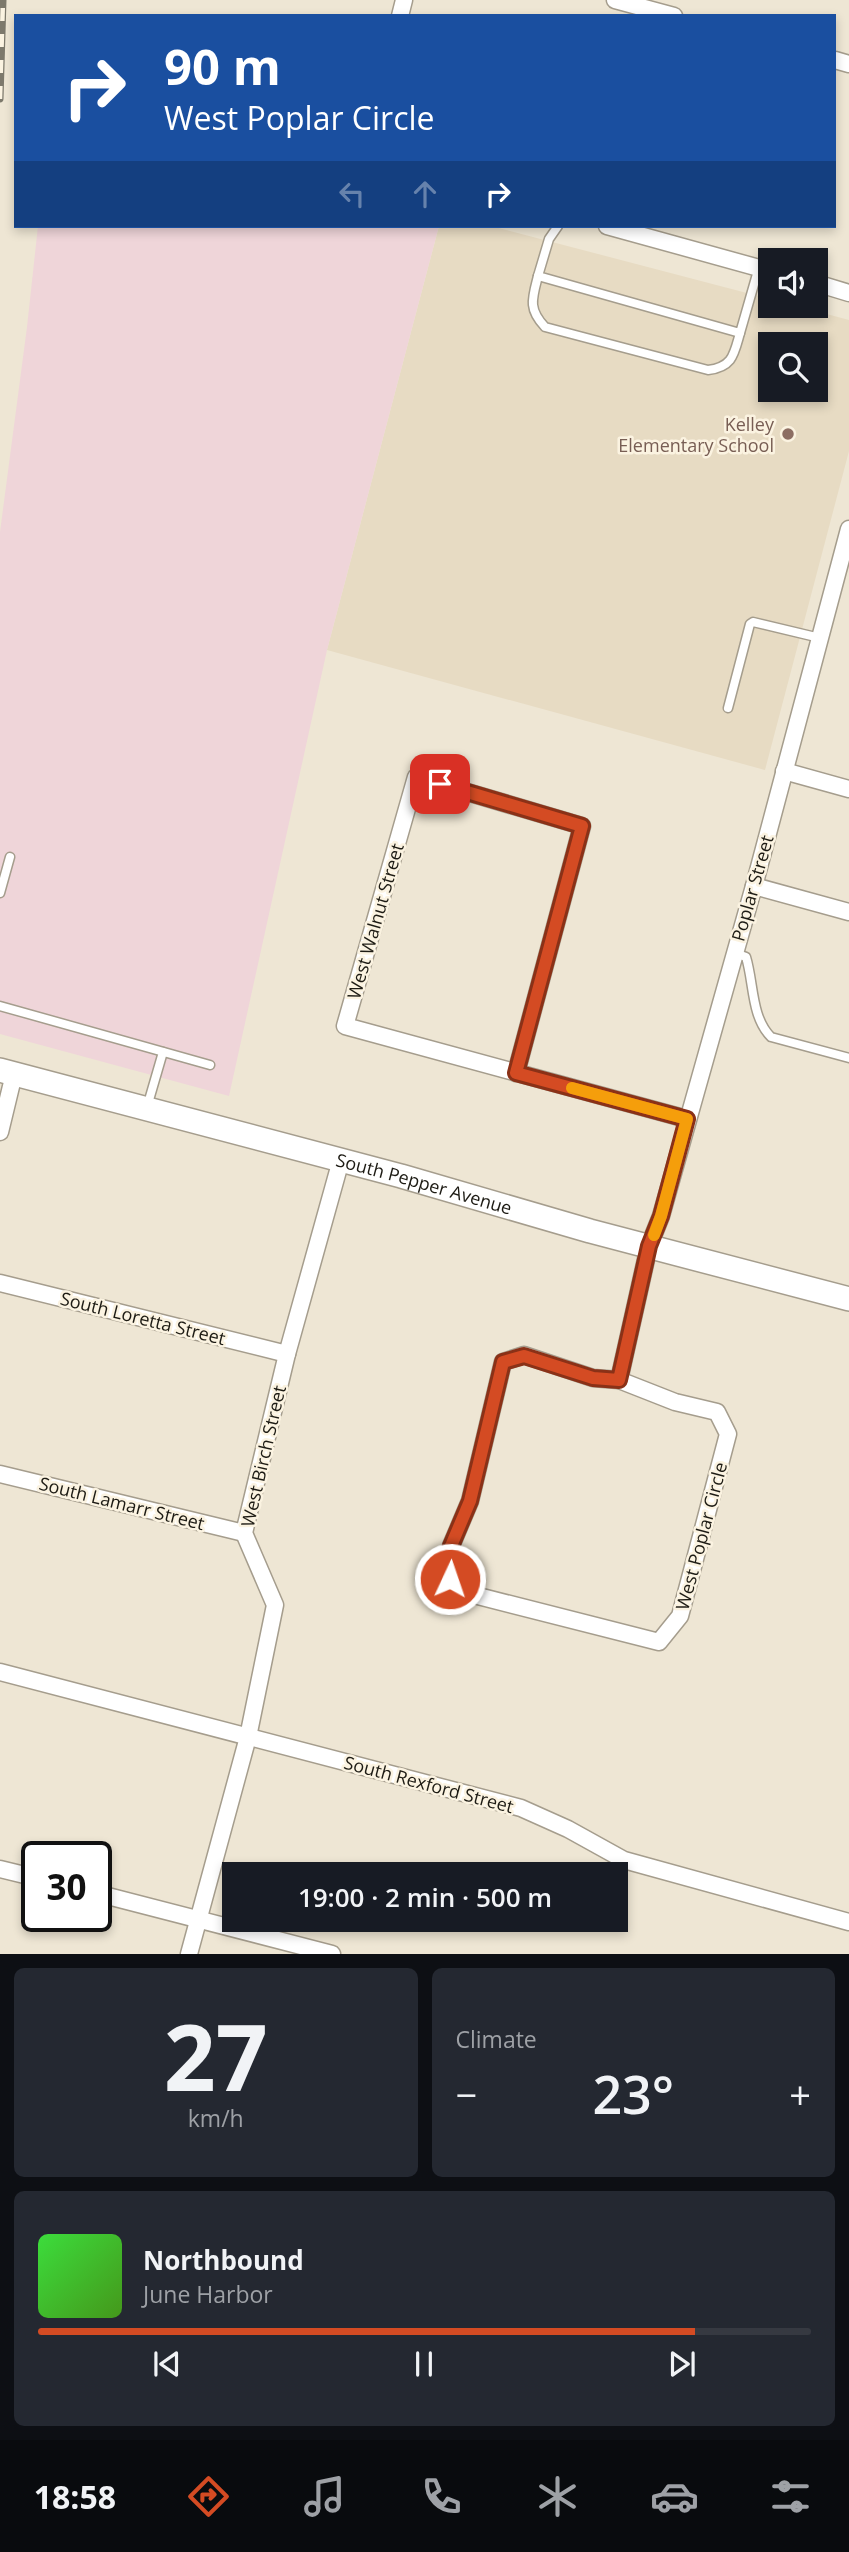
<!DOCTYPE html>
<html lang="en">
<head>
<meta charset="utf-8">
<style>
	body { margin:0; font-family:"Open Sans",sans-serif; background:#242831; color:#f1f3f6; height:100vh; display:flex; flex-direction:column; font-size:26px; white-space:nowrap }
	* { box-sizing:border-box; margin:0 }
	p { font-size:23px; color:#9ea1a6 }
	.icon { flex:none; width:38px; height:38px; fill:none; stroke:currentColor; stroke-width:2; stroke-linecap:round; stroke-linejoin:round }
	.map { position:relative; height:1954px; overflow:hidden }
	.side { display:flex; flex-direction:column; gap:14px; padding:14px; background:#0d0f14; flex:1 }
	.side>* { flex:none }
	.banner { position:absolute; left:14px; top:14px; width:822px; height:214px; border-radius:0px; box-shadow:0 4px 10px #0003; background:#1a4fa0; color:#fff; overflow:hidden }
	.buttons { position:absolute; left:758px; top:248px; display:grid; gap:14px }
	.buttons a { display:grid; place-items:center; width:70px; height:70px; border-radius:0px; background:#171b24; box-shadow:0 4px 10px #0003; font-size:35px }
	.speed { position:absolute; left:21px; top:1841px; display:flex; gap:14px; font-size:35px; font-weight:700; text-align:center }
	.speed>* { display:grid; place-content:center; width:91px; height:91px; border-radius:50%; background:#171b24; box-shadow:0 4px 10px #0003; line-height:1 }
	.speed .limit { border:4px solid #111; border-radius:10px; background:#fff; color:#111 }
	.pin { position:absolute; display:grid; place-items:center; width:60px; height:60px; color:#fff; margin:-30px; border-radius:14px; box-shadow:0 4px 10px #0006 }
	.me { position:absolute; width:77px; margin:-38px; rotate:3deg; stroke-linejoin:round; filter:drop-shadow(0 0 5px #0008) }
	.turn { display:flex; align-items:center; gap:24px; height:147px; padding:0 35px; font-size:32px }
	.turn .icon { width:91px; height:91px; stroke-width:2.5 }
	.turn b { display:block; font-size:49px; line-height:60px }
	.lanes { display:flex; align-items:center; height:66px; padding:0 35px; background:#0003; justify-content:center; gap:35px; direction:ltr }
	.lanes .off { opacity:.35 }
	.big { font-size:52px; font-weight:600; line-height:1.1 }
	.side .widget { flex:1; display:flex; flex-direction:column; justify-content:center; gap:10px; min-width:0; padding:0 24px; border-radius:10px; background:#242831 }
	.side .dial { align-items:center; gap:0 }
	.dial b { font-size:91px; line-height:1 }
	.song { display:flex; align-items:center; gap:21px }
	.cover { width:84px; height:84px; border-radius:10px; background:linear-gradient(135deg,hsl(120 70% 55%),hsl(100 70% 35%)) }
	.played { height:7px; border-radius:4px; background:linear-gradient(90deg,#d44b23 85%,#363941 85%) }
	.keys { display:flex; justify-content:space-around; direction:ltr }
	.heat { display:flex; justify-content:space-between; align-items:center; font-size:38px; direction:ltr }
	.side .tiles { flex:1; display:grid; gap:14px; grid-template-columns:1fr 1fr }
	.widget:last-child { grid-column:span 2 }
	.trip { position:absolute; left:222px; top:1862px; width:406px; height:70px; border-radius:0px; background:#171b24; box-shadow:0 4px 10px #0003; font-weight:600; line-height:70px; text-align:center }
	.tab-bar { display:flex; height:112px; justify-content:space-around; align-items:center; background:#090b0e; color:#9ea1a6 }
	.tab-bar .icon { width:49px; height:49px }
	.tab-bar .active { color:#d44b23 }
	.tab-bar b { font-size:32px; color:#f1f3f6 }
	.map>svg:first-child { display:block }
	.built { fill:#e7dbc3; fill-rule:evenodd }
	.industrial { fill:#efd5d9 }
	.lines { fill:none; stroke-linecap:round; stroke-linejoin:round }
	.lane-casing { stroke:#a59d8d; stroke-width:11 }
	.street-casing { stroke:#a59d8d; stroke-width:19 }
	.secondary-casing { stroke:#a59d8d; stroke-width:26 }
	.lane { stroke:#fff; stroke-width:8 }
	.street { stroke:#fff; stroke-width:16 }
	.secondary { stroke:#fff; stroke-width:23 }
	.rail-casing { stroke:#7d796c; stroke-width:7 }
	.rail { stroke:#fbf3e1; stroke-width:4.5; stroke-dasharray:13; stroke-linecap:butt }
	.route-casing { stroke:#8a3117; stroke-width:18 }
	.route { stroke:#d44b23; stroke-width:12 }
	.slow { stroke:#f59e0b; stroke-width:12 }
	.education-dot { fill:#8d6e63; stroke:#fbf3e1; stroke-width:2.5 }
	.labels { text-anchor:middle; dominant-baseline:central; stroke-width:5; stroke-linejoin:round; paint-order:stroke }
	.education-label { font-size:18px; fill:#785e54; stroke:#fbf3e1; text-anchor:end }
	.street-label { font-size:18px; fill:#1d1b14; stroke:#fbf3e1 }
</style>
</head>
<body>
<div class="map">
<svg width="849" height="1954" viewBox="0 0 849 1954">
	<rect width="100%" height="100%" fill="#eee6d4"/>
	<!-- built -->
	<path class="built" d="M439,226H491L770,299V306H797L849,320V451L765,770L327,650ZM770,345H816V390H770Z"/>
	<!-- industrial -->
	<polygon class="industrial" points="38,226 439,226 327,650 229,1096 0,1034 0,532 27,327"/>
	<g class="lines">
		<defs>
			<g id="lane">
				<polyline points="558,226 549,239 538,276 740,333 759,267"/>
				<path d="M538,276C532,299 528,309 545,327L708,370C733,367 734,354 740,333"/>
				<polyline points="728,708 750,624 753,622 820,638"/>
				<polyline points="0,893 10,857"/>
				<path d="M735,953L746,957C754,983 751,1017 771,1037L849,1058"/>
				<polyline points="0,1006 210,1065"/>
				<polyline points="147,1107 163,1052"/>
			</g>
			<g id="street">
				<polyline points="615,0 674,16"/>
				<polyline points="400,16 404,0"/>
				<polyline points="835,60 849,64"/>
				<polyline points="607,226 770,271"/>
				<polyline points="816,283 849,293"/>
				<polyline points="784,771 849,789"/>
				<polyline points="754,886 849,912"/>
				<polyline points="516,1073 582,826 416,777 345,1026 687,1119"/>
				<polyline points="0,1132 14,1074"/>
				<polyline points="0,1283 287,1354"/>
				<polygon points="524,1355 593,1378 619,1380 675,1402 717,1412 728,1434 680,1616 659,1642 478,1596 450,1579 451,1546 470,1501 503,1362"/>
				<polyline points="619,1380 649,1246 661,1216 754,886 849,529"/>
				<polyline points="0,1474 244,1533"/>
				<polyline points="0,1672 521,1808 568,1829 624,1860 849,1922"/>
				<polyline points="0,1869 37,1878"/>
				<polyline points="96,1893 332,1954"/>
				<polyline points="189,1954 248,1737 275,1605 244,1533 287,1354 341,1160"/>
			</g>
			<g id="secondary">
				<path id="s1" d="M0,1070L401,1176L590,1231L849,1299"/>
			</g>
		</defs>
		<!-- lane casing -->
		<use href="#lane" class="lane-casing"/>
		<!-- street casing -->
		<use href="#street" class="street-casing"/>
		<!-- secondary casing -->
		<use href="#secondary" class="secondary-casing"/>
		<!-- lane -->
		<use href="#lane" class="lane"/>
		<!-- street -->
		<use href="#street" class="street"/>
		<!-- secondary -->
		<use href="#secondary" class="secondary"/>
		<defs>
			<polyline id="rail" points="0,99 3,0"/>
		</defs>
		<!-- rail casing -->
		<use href="#rail" class="rail-casing"/>
		<!-- rail -->
		<use href="#rail" class="rail"/>
	</g>
	<g class="lines">
		<defs>
			<polyline id="route" points="440,784 582,826 516,1073 687,1119 661,1216 649,1246 619,1380 593,1378 524,1356 503,1362 470,1501 451,1546 450,1579"/>
		</defs>
		<!-- route casing -->
		<use href="#route" class="route-casing"/>
		<!-- route -->
		<use href="#route" class="route"/>
		<!-- slow -->
		<polyline class="slow" points="572,1088 687,1119 661,1216 654,1235"/>
	</g>
	<!-- markers -->
	<circle class="education-dot" cx="788" cy="434" r="7"/>
	<g class="labels">
		<!-- education labels -->
		<g class="education-label">
			<text x="774" y="424">Kelley<tspan x="774" dy="21">Elementary School</tspan></text>
		</g>
		<!-- street labels -->
		<g class="street-label">
			<text transform="translate(752 888) rotate(-74)">Poplar Street</text>
			<text transform="translate(375 921) rotate(-74)">West Walnut Street</text>
			<text stroke="none"><textPath href="#s1" startOffset="439">South Pepper Avenue</textPath></text>
			<text transform="translate(143 1318) rotate(14)">South Loretta Street</text>
			<text transform="translate(263 1456) rotate(-77)">West Birch Street</text>
			<text transform="translate(122 1503) rotate(14)">South Lamarr Street</text>
			<text transform="translate(701 1536) rotate(-75)">West Poplar Circle</text>
			<text transform="translate(429 1784) rotate(15)">South Rexford Street</text>
		</g>
	</g>
</svg>
<div class="buttons">
<a><svg class="icon" aria-label="sound" viewBox="0 0 24 24"><path d="M4 9h4l5-4v14l-5-4H4zM17 9q2 3 0 6"/></svg></a>
<a><svg class="icon" aria-label="search" viewBox="0 0 24 24"><circle cx="10" cy="10" r="6"/><path d="M15 15l6 6"/></svg></a>
</div>
<div class="speed"><div class="limit">30</div></div>
<div class="pin" style="left:440px;top:784px;background:#d93025"><svg class="icon" aria-label="arrive" viewBox="0 0 24 24"><path d="M6 21V4h12l-3 4 3 4H6"/></svg></div>
<svg class="me" style="left:450px;top:1579px" viewBox="-20 -20 40 40"><circle r="17" fill="#d44b23" stroke="#fff" stroke-width="3"/><path d="M0-11L8 9 0 5-8 9z" fill="#fff"/></svg>
<div class="trip">19:00 · 2 min · 500 m</div>
<div class="banner">
<div class="turn"><svg class="icon" aria-label="right" viewBox="0 0 24 24"><path d="M7 20v-9h11M14 6l5 5-5 5"/></svg><div><b>90 m</b>West Poplar Circle</div></div>
<div class="lanes"><svg class="icon off" aria-label="left" viewBox="0 0 24 24"><path d="M17 20v-9H6M10 6l-5 5 5 5"/></svg><svg class="icon off" aria-label="ahead" viewBox="0 0 24 24"><path d="M12 20V5M6 11l6-6 6 6"/></svg><svg class="icon" aria-label="right" viewBox="0 0 24 24"><path d="M7 20v-9h11M14 6l5 5-5 5"/></svg></div>
</div>
</div>
<section class="side">
<div class="tiles">
<div class="widget dial"><b>27</b><p>km/h</p></div>
<div class="widget"><p>Climate</p>
<div class="heat"><a>−</a><b class="big">23°</b><a>+</a></div>
</div>
<div class="widget">
<div class="song"><i class="cover"></i><div><b>Northbound</b><p>June Harbor</p></div></div>
<div class="played"></div>
<div class="keys"><svg class="icon" aria-label="previous" viewBox="0 0 24 24"><path d="M18 5L8 12l10 7zM5 5v14"/></svg><svg class="icon" aria-label="pause" viewBox="0 0 24 24"><path d="M8 5v14M16 5v14"/></svg><svg class="icon" aria-label="next" viewBox="0 0 24 24"><path d="M6 5l10 7-10 7zM19 5v14"/></svg></div>
</div>
</div>
</section>
<nav class="tab-bar">
<b>18:58</b>
<svg class="icon active" aria-label="directions" viewBox="0 0 24 24"><path d="M12 3l9 9-9 9-9-9zM9 14v-3h6M13 9l2 2-2 2"/></svg>
<svg class="icon" aria-label="music" viewBox="0 0 24 24"><path d="M9 18V5l10-2v13"/><circle cx="6" cy="18" r="3"/><circle cx="16" cy="16" r="3"/></svg>
<svg class="icon" aria-label="phone" viewBox="0 0 24 24"><path d="M5 4h4l2 5-3 2q2 4 5 5l2-3 5 2v4C11 20 4 13 5 4z"/></svg>
<svg class="icon" aria-label="climate" viewBox="0 0 24 24"><path d="M12 3v18M4 7l16 10M4 17L20 7"/></svg>
<svg class="icon" aria-label="car" viewBox="0 0 24 24"><path d="M5 17H2v-5l4-1 3-4h7l3 4 3 1v5h-3M9 17h6M6 11h13"/><circle cx="7" cy="17" r="2"/><circle cx="17" cy="17" r="2"/></svg>
<svg class="icon" aria-label="filters" viewBox="0 0 24 24"><path d="M4 7h16M4 17h16"/><circle cx="9" cy="7" r="2"/><circle cx="15" cy="17" r="2"/></svg>
</nav>
</body>
</html>
